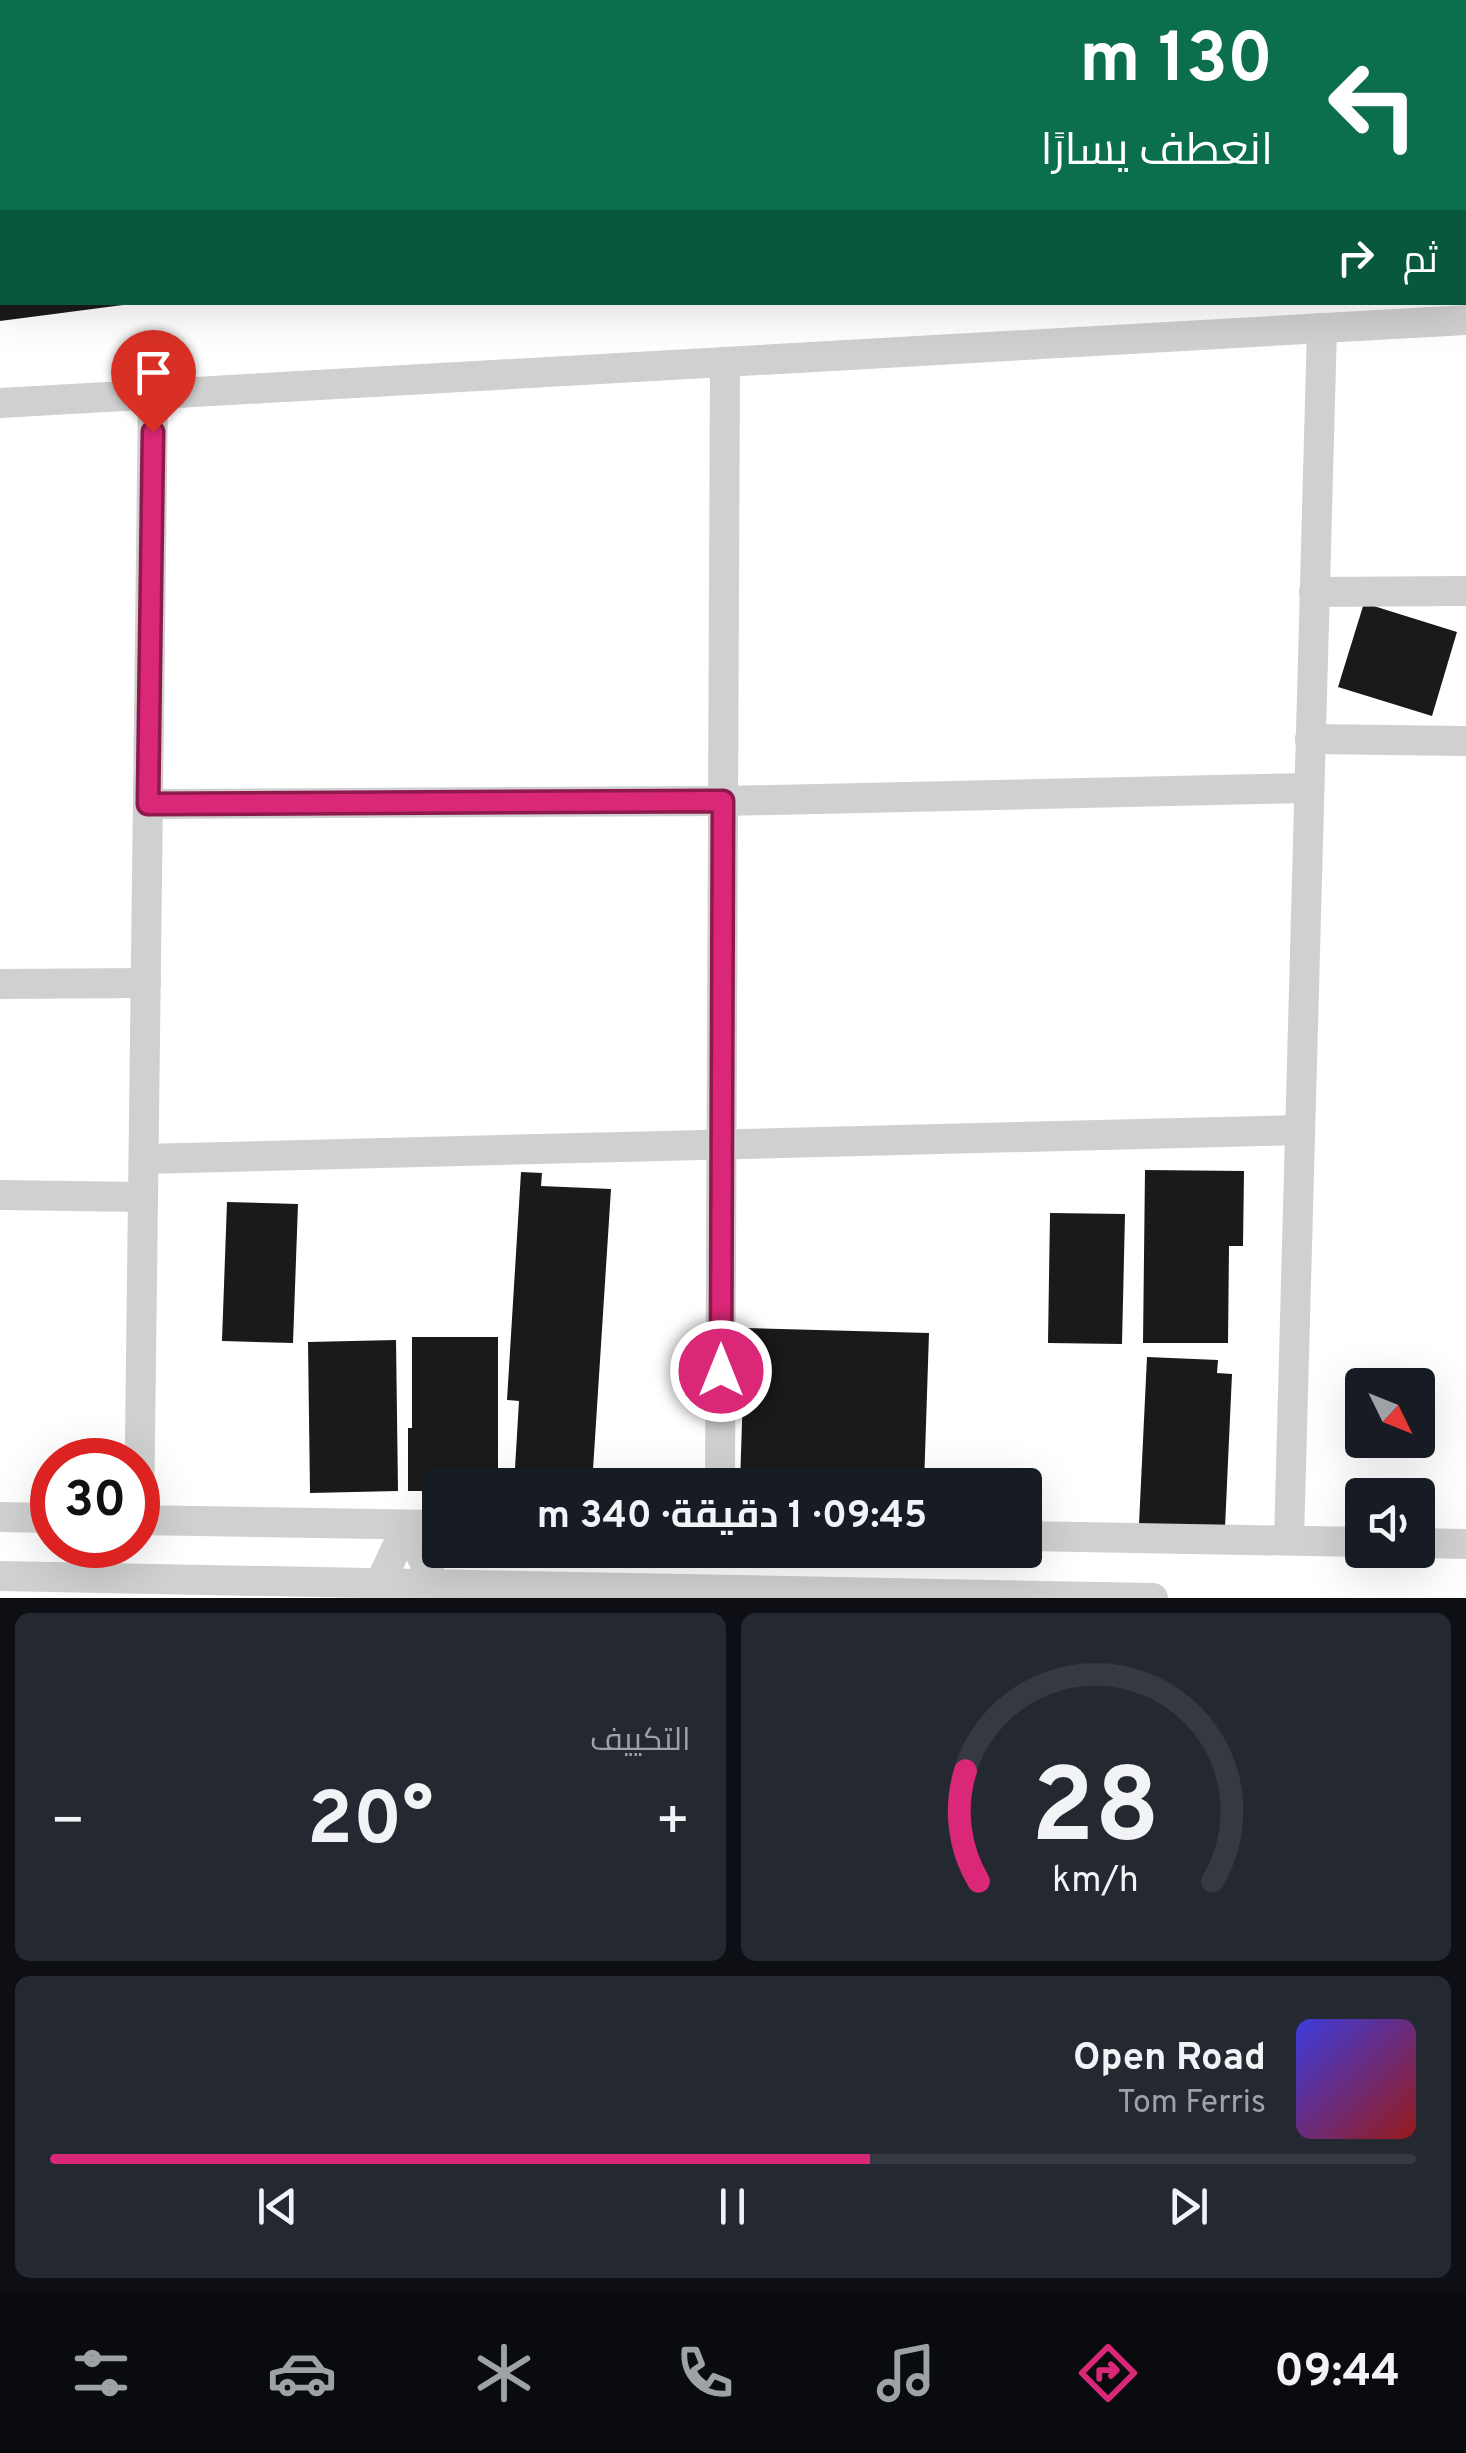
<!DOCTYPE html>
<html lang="ar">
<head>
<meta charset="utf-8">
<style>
	body { margin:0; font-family:Overpass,Cairo,sans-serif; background:#242831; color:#f1f3f6; direction:rtl; height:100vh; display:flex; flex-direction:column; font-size:38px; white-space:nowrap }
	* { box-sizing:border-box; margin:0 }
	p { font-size:32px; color:#9ea1a6 }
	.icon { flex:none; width:55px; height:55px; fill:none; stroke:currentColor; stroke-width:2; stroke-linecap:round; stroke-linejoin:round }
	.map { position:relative; height:1598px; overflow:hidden; direction:ltr }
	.sheet { display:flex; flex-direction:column; gap:15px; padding:15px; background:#0d0f14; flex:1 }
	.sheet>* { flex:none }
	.hud { position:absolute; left:0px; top:0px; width:1468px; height:305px; box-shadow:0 10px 40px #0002; direction:rtl; background:#0b6e4f; color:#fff; overflow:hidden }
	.needle { width:65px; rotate:133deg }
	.controls { position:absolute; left:1345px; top:1368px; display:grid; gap:20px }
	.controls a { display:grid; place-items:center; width:90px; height:90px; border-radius:10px; background:#171b24; box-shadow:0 10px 40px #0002; font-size:50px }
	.speed { position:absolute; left:30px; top:1438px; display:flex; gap:20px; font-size:50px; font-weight:700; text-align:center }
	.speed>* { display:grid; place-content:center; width:130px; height:130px; border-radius:50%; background:#171b24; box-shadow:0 10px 40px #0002; line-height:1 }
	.speed .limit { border:15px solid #d22; background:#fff; color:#111 }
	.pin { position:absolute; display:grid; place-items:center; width:85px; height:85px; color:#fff; margin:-102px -42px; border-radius:50% 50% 50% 0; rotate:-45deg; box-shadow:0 0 10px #0007 }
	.pin .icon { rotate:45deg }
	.me { position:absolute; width:110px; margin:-55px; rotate:0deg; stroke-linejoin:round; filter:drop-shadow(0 0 8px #0008) }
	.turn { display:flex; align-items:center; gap:35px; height:210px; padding:0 30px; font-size:45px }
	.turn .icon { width:130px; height:130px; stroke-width:2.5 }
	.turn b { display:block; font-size:70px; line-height:85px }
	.then { display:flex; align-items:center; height:95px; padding:0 30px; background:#0003; gap:20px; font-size:38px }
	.big { font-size:75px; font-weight:700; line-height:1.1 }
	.sheet .tile { flex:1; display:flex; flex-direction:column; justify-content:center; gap:15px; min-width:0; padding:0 35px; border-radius:15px; background:#242831 }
	.sheet .dial { align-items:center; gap:0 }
	.dial svg { height:260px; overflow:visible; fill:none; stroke:#363941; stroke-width:7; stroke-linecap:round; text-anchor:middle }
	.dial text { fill:#f1f3f6; stroke:none }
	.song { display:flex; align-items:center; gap:30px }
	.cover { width:120px; height:120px; border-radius:15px; background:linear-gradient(135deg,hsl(240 70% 55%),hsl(0 70% 35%)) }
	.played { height:10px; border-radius:5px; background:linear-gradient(90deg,#db2777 60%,#363941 60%) }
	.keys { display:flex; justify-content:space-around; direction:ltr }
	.heat { display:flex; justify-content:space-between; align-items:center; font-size:55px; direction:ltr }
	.sheet .tiles { flex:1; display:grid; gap:15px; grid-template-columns:1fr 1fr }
	.tile:last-child { grid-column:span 2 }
	.trip { position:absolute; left:422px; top:1468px; width:620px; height:100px; border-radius:10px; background:#171b24; box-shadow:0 10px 40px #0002; font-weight:700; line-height:100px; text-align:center; direction:rtl }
	.dock { display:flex; height:160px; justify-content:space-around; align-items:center; background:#090b0e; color:#9ea1a6 }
	.dock .icon { width:70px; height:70px }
	.dock .selected { color:#db2777 }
	.dock b { font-size:45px; color:#f1f3f6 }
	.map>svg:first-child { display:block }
	.building { fill:#1a1a1a }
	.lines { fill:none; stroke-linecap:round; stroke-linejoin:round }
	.minor { stroke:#d0d0d0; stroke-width:30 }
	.route-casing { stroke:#8e194d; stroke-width:25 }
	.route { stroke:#db2777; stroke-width:18 }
</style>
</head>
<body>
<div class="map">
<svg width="1466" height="1598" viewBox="0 0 1466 1598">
	<rect width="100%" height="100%" fill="#fff"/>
	<!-- building -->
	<g class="building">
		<polygon points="0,302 123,302 123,305 0,321"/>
		<polygon points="1364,603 1457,632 1432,716 1338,687"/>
		<polygon points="1145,1170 1244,1171 1243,1246 1229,1246 1228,1343 1143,1343"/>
		<polygon points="521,1172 542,1173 541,1186 611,1189 592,1485 514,1485 519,1401 507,1400"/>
		<polygon points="227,1202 298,1204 293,1343 222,1341"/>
		<polygon points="1050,1213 1125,1214 1122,1344 1048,1343"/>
		<polygon points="745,1328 929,1333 924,1485 740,1485"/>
		<polygon points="412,1337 498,1337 498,1485 440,1485 440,1491 408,1491 408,1428 412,1428"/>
		<polygon points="396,1340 398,1491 310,1493 308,1342"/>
		<polygon points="1147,1357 1218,1360 1217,1373 1232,1374 1225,1528 1139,1524"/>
	</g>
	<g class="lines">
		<!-- minor -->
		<g class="minor">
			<polyline points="0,403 1466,320"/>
			<polyline points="1314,592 1466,591"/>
			<polyline points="1310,739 1466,741"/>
			<polyline points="148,804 723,801 1309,788"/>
			<polyline points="0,984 146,983"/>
			<polyline points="144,1159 1300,1130"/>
			<polyline points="0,1195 143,1197"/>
			<polyline points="720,1485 725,362"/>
			<polyline points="0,1517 52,1518"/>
			<polyline points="138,1520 440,1525"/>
			<polyline points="139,1520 153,395"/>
			<polyline points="1025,1536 1362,1542"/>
			<polyline points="1289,1540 1322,328"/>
			<polyline points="1418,1543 1466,1544"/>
			<polyline points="0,1576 1153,1598"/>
			<polyline points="380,1598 380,1583 407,1525 435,1585 434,1598"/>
		</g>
	</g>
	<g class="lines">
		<defs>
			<polyline id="route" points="153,432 148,804 723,801 721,1371"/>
		</defs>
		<!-- route casing -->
		<use href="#route" class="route-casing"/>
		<!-- route -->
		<use href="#route" class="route"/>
	</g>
</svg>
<div class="controls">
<a><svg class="needle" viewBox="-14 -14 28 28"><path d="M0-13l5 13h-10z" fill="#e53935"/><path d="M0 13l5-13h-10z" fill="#9ea1a6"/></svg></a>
<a><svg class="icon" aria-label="sound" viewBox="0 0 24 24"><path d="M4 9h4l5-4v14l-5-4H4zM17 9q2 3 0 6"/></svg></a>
</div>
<div class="speed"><div class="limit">30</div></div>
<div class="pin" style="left:153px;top:432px;background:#d93025"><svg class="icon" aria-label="arrive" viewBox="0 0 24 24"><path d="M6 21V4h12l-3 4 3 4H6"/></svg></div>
<svg class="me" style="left:721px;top:1371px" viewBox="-20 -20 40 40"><circle r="17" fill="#db2777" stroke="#fff" stroke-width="3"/><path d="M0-11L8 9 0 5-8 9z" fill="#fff"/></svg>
<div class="trip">09:45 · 1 دقيقة · 340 m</div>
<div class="hud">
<div class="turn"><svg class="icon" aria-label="left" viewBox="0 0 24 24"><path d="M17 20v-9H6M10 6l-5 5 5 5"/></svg><div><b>130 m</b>انعطف يسارًا</div></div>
<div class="then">ثم<svg class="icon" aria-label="right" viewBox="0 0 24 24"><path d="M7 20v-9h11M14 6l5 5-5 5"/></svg></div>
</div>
</div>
<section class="sheet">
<div class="tiles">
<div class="tile dial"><svg viewBox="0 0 100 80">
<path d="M14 69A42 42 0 1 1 86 69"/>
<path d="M14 69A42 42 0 0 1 10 35" stroke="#db2777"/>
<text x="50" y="56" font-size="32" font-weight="700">28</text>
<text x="50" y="72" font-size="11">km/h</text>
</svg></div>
<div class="tile"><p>التكييف</p>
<div class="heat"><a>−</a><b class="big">20°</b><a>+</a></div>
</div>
<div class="tile">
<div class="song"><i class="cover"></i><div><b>Open Road</b><p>Tom Ferris</p></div></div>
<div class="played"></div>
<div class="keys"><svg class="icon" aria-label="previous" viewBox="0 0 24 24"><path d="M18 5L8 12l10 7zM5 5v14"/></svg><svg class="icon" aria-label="pause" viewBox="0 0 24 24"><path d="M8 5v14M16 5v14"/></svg><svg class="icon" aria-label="next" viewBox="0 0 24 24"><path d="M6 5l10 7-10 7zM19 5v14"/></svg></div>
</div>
</div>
</section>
<nav class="dock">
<b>09:44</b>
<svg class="icon selected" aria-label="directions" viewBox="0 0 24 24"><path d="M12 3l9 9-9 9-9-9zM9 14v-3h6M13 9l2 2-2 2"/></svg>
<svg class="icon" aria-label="music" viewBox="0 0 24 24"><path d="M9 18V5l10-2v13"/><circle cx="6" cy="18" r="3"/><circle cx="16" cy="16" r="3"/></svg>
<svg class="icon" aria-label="phone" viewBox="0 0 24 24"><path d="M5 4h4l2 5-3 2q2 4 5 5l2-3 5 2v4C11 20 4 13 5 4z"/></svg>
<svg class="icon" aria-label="climate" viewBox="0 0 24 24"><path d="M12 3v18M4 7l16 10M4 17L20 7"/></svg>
<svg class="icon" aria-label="car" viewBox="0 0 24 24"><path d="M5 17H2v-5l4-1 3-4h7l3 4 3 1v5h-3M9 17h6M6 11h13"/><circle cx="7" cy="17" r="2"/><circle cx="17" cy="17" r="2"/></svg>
<svg class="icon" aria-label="filters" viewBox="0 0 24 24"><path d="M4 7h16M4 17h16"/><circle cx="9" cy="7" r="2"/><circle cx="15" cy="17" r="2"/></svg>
</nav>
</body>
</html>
